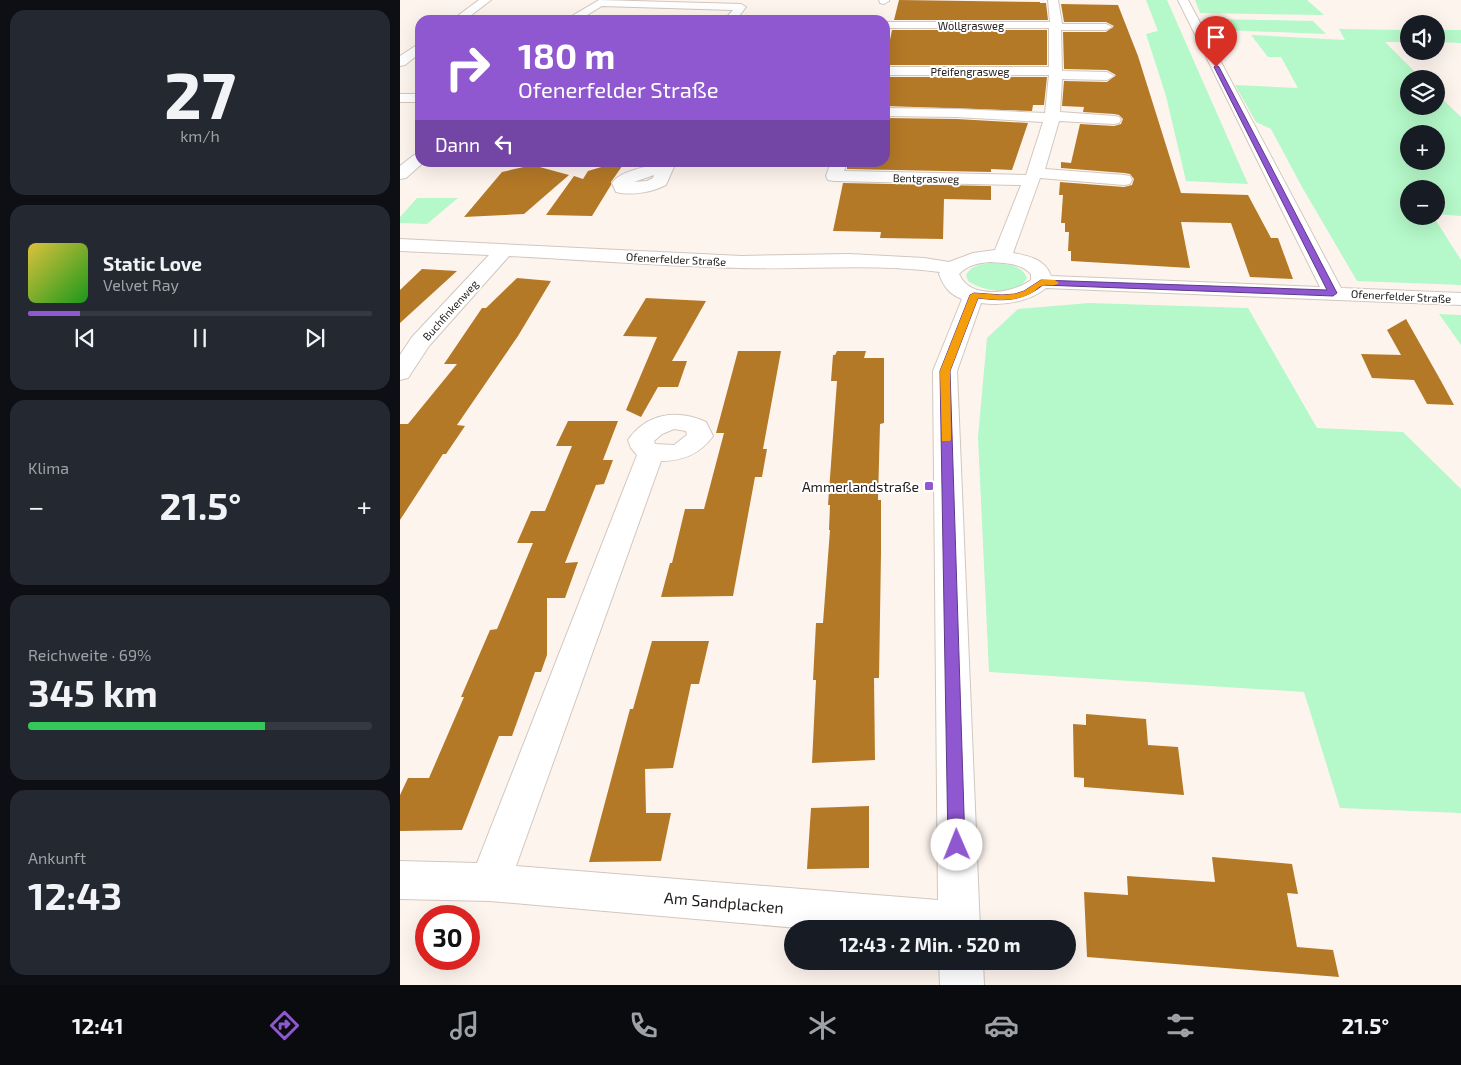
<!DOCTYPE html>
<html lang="de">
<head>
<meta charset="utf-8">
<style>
	body { margin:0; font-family:"Exo 2",sans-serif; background:#242831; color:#f1f3f6; height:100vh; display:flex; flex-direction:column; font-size:19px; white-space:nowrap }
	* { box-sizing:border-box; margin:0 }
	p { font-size:16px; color:#9ea1a6 }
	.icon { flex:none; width:28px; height:28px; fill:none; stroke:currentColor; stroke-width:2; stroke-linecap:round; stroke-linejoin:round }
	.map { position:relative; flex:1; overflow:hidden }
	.sheet { display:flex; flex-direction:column; gap:10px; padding:10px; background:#0d0f14; width:400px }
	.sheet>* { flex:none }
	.banner { position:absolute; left:15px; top:15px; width:475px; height:152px; border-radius:15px; box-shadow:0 5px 20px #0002; background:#9058d0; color:#fff; overflow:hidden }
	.buttons { position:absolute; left:1000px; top:15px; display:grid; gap:10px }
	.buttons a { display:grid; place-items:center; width:45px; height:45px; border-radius:50%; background:#171b24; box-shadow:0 5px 20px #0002; font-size:25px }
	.speed { position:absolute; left:15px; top:905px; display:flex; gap:10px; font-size:25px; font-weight:700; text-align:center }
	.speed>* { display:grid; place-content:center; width:65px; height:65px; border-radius:50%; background:#171b24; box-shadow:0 5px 20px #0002; line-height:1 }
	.speed .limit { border:8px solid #d22; background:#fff; color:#111 }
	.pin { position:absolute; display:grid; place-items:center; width:42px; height:42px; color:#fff; margin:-51px -21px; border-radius:50% 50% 50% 0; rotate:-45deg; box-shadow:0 0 5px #0007 }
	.pin .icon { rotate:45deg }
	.me { position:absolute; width:55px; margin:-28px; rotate:359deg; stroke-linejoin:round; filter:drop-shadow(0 0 4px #0008) }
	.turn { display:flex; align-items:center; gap:18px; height:105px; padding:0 20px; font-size:22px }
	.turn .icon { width:65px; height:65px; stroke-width:2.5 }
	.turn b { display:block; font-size:35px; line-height:42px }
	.then { display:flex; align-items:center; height:48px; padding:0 20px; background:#0003; gap:10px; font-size:19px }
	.big { font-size:38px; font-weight:700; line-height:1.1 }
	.sheet .widget { flex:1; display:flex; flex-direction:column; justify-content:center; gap:8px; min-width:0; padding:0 18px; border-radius:15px; background:#242831 }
	.sheet .dial { align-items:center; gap:0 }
	.dial b { font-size:65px; line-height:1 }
	.song { display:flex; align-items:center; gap:15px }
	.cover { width:60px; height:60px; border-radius:8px; background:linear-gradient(135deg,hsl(50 70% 55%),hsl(120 70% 35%)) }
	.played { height:5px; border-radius:2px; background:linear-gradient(90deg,#9058d0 15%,#363941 15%) }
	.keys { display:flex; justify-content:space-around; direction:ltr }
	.heat { display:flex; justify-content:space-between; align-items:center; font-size:28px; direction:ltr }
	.charge { height:8px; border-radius:4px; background:linear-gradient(90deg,#34c759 69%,#363941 0) }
	.trip { position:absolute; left:384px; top:920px; width:292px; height:50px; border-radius:25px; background:#171b24; box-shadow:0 5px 20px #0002; font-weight:700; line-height:50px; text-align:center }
	.dock { display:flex; height:80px; justify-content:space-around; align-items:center; background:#090b0e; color:#9ea1a6 }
	.dock .icon { width:35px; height:35px }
	.dock .on { color:#9058d0 }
	.dock b { font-size:22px; color:#f1f3f6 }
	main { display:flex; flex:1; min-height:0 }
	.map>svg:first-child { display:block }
	.green { fill:#b5f8c9; fill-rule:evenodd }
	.building { fill:#b47927 }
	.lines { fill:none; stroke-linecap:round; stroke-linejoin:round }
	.minor-casing { stroke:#d1c7bf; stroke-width:2 }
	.minor { fill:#fff; fill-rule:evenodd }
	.route { fill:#9058d0; stroke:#5e3987 }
	.slow { fill:#f59e0b }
	.poi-dot { fill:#9058d0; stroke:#fff; stroke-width:2 }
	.labels { text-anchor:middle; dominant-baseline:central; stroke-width:4; stroke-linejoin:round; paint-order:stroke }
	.far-street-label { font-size:11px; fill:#25211f; stroke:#fff }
	.poi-label { font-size:14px; fill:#25211f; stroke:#fff; text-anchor:end }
	.near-street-label { font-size:16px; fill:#25211f; stroke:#fff }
</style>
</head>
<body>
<main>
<section class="sheet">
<div class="widget dial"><b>27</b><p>km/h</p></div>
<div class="widget">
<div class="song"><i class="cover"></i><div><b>Static Love</b><p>Velvet Ray</p></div></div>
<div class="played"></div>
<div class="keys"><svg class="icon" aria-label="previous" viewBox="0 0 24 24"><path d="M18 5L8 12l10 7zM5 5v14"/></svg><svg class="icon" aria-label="pause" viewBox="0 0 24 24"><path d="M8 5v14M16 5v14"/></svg><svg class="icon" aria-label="next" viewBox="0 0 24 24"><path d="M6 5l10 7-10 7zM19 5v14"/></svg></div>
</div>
<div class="widget"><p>Klima</p>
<div class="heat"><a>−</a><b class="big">21.5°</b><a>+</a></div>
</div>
<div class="widget"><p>Reichweite · 69%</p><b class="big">345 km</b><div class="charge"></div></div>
<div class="widget"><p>Ankunft</p><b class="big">12:43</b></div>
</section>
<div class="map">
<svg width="1061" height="985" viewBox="0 0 1061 985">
	<rect width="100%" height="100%" fill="#fef4ee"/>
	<!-- green -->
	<g class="green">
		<polygon points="746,0 767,0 848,184 786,181 766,96 746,34 758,31"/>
		<polygon points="795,0 907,0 924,15 800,13"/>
		<polygon points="819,19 913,21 926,34 822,30"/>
		<path d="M939,29L1009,30V42H985L1022,79H1009V106H1036V93L1061,117V216L1036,214V189H1009V216H1033L1061,260V285L957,281L902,187L871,129L856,122L835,85L898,88L881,57H868L851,35L945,40ZM1009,134H1036V161H1009Z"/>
		<polygon points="1036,30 1061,30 1061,43 1036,42"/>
		<polygon points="17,198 58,198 27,224 0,223 0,217"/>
		<path d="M592,263C604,264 622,264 627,278C617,298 582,291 568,281L566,275C571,265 582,264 592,263Z"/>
		<polygon points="689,303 848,308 917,428 1003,432 1061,489 1061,813 940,808 904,692 589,672 578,437 587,338 618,309"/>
		<polygon points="1039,314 1061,315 1061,345"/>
	</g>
	<!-- building -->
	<g class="building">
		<polygon points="499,0 640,2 640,3 646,3 648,20 494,20"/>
		<polygon points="661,4 718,5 738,56 781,193 848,195 871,238 878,238 893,279 850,277 831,223 781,222 790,268 671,261 671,251 668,251 669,232 665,232 665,223 661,223 663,195 659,195 660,182 724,187 732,185 734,179 730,174 724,173 661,168 661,162 671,163 680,124 714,126 721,124 723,119 719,115 714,114 683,112 684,107 662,106 664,81 707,82 716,75 707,70 664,69 663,32 706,32 714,26 706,22 664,22"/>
		<polygon points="492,30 647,30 647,65 485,65"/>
		<polygon points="485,77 647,77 644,105 633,105 632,111 485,106"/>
		<polygon points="485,118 557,119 628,123 612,170 591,169 591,172 447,169 447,167 466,167 467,162 485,162"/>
		<polygon points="218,162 225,162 211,182 211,185 192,216 146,215 174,176 183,179 188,171"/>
		<polygon points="128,166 136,166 169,175 124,214 64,217 102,172"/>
		<polygon points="443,183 591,186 591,200 544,199 543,239 480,238 481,232 433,231"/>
		<polygon points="22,269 57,271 0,323 0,290"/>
		<polygon points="117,278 151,281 118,336 57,425 65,426 46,454 43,454 0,520 0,424 8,424 57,364 44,364 82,308 86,308"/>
		<polygon points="246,298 306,301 272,361 287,361 278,387 258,387 241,417 226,410 257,337 223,336"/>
		<polygon points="1006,319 1041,381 1054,405 1027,404 1014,380 972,378 961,354 1001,355 987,330"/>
		<polygon points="338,351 381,351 363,449 367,449 362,477 355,477 333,596 261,597 270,563 272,563 285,509 304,509 324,433 316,433"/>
		<polygon points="437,351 466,351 464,358 484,358 484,423 480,424 478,500 481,500 481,553 479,678 474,678 475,760 412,763 416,680 413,680 416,623 423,623 430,530 429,530 430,505 428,505 437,381 431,381 433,355 435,355"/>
		<polygon points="168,421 218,421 203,460 213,460 204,484 196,485 165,563 178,562 165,598 147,598 147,655 141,672 135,672 112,736 99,736 62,830 0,831 0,795 8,778 29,778 64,697 61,697 90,630 97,629 133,543 117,543 131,511 145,511 172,446 156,446"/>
		<polygon points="252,641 309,641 299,684 291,684 273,768 245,769 246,813 271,813 261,861 189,862 230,709 233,709"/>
		<polygon points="686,714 746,719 748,745 778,747 784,795 684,787 684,778 674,777 673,724 686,725"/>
		<polygon points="469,806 469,868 407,869 411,808"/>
		<polygon points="812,857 892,864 898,894 887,893 897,947 933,950 939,977 687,957 684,892 728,895 727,876 815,882"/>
	</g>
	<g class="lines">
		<defs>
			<g id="minor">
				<polygon points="79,0 91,0 65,20 52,20"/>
				<polygon points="199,0 341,4 346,7 336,20 324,20 333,10 202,6 179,20 165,20"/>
				<polygon points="479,0 489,0 489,1 484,4 480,3"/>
				<path d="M648,0H658L662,24H706L712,27L706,30H661L662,71L707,72L714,76L707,80L662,79L660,112L714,116L719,117L721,120L719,123L714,124L659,121L645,169L724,175L730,176L732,180L730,184L724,185L640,178L613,253C629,256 645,259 651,276L920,287L778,0H788L941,288L1061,293V305L646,288C629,302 603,306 581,303L557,371L580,929H409L90,901L0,899V861L77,863L237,455L231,448L228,440C247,413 277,409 306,422L313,436C300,454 283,461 261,461L116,866L538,900L533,371L562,299C549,294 544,287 539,274L540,272C473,263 407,270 340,268C263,266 186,260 109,256L29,346L8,378L0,380V355L12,337L89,255L0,251V239L341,256L449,254L524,258L549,262L573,253L595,250L621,185L434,181L428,180L426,176L431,162H447L444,171L626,175L643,122L557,117L485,116V108L557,109L645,113L649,75H485V67H649V28H485V22H650ZM590,262C604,263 621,263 631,274V280C612,294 570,300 559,274C568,265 578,263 590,262ZM274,429L286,431L287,435L274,445L255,444L254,441L262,434Z"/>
				<polygon points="20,43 20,53 5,65 0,66 0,56"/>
				<rect x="0" y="94" width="20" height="8"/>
				<polygon points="20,153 20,162 24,162 6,178 0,179 0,166 14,155"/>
				<path d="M260,162H276L266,185C252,192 232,196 216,192L212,183C221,170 246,168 260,162ZM254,175L253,178L247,181L234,182Z"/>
				<polygon points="539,961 583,961 584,985 540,985"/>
			</g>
		</defs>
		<!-- minor casing -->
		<use href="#minor" class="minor-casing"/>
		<!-- minor -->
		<use href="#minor" class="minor"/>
	</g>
	<!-- route -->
	<path class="route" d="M816,65L819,67L937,293L933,296L643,285C621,302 604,301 578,298L550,371L565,845L562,850L557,852L551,850L548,845L540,371L570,295L574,293L602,295L615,294L624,291L641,280L927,290L814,67Z"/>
	<!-- slow -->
	<path class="slow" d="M641,280H655L659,283C654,287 650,284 644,285C638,286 634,293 628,295C611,302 595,300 578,298L550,371L551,439L550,441H542L540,371L570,295L574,293L602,295L615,294L624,291Z"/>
	<!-- markers -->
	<rect class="poi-dot" x="524" y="481" width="10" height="10" rx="2.5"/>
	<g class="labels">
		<!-- far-street labels -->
		<g class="far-street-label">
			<text x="571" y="25">Wollgrasweg</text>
			<text x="570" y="71">Pfeifengrasweg</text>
			<text transform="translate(526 178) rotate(1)">Bentgrasweg</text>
			<text transform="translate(276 259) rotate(3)">Ofenerfelder Straße</text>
			<text transform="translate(1001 296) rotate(3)">Ofenerfelder Straße</text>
			<text transform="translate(50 310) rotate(-48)">Buchfinkenweg</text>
		</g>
		<!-- poi labels -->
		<g class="poi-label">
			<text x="519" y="486">Ammerlandstraße</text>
		</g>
		<!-- near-street labels -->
		<g class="near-street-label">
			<text transform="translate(324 902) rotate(5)">Am Sandplacken</text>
		</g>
	</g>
</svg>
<div class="buttons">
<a><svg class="icon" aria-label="sound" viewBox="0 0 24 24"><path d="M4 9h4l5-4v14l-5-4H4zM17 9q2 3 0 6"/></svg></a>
<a><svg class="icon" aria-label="layers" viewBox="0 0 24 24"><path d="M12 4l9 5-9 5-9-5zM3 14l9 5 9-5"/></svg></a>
<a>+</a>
<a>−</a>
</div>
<div class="speed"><div class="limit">30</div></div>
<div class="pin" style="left:816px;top:67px;background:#d93025"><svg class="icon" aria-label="arrive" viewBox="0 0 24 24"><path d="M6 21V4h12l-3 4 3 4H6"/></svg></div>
<svg class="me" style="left:557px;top:845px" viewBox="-20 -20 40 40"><circle r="19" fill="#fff"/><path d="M0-13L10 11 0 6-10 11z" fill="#9058d0"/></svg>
<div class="trip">12:43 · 2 Min. · 520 m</div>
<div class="banner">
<div class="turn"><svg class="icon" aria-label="right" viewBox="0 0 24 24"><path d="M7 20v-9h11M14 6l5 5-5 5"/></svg><div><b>180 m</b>Ofenerfelder Straße</div></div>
<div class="then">Dann<svg class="icon" aria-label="left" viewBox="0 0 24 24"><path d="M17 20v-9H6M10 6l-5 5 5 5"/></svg></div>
</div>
</div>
</main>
<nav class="dock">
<b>12:41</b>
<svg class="icon on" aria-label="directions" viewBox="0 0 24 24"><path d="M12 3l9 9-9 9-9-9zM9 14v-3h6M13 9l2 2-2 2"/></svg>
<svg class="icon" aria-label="music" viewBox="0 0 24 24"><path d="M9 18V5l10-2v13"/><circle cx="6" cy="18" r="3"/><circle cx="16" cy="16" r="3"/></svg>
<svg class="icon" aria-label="phone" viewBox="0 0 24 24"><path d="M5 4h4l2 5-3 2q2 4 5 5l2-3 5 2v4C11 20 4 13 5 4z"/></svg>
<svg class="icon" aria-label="climate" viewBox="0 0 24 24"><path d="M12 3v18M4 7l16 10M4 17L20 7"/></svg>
<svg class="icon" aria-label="car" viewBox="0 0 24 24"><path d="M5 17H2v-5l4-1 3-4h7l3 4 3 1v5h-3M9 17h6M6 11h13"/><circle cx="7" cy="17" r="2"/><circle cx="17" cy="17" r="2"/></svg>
<svg class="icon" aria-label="filters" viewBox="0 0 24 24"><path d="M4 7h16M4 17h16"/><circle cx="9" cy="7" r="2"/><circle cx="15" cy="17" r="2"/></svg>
<b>21.5°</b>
</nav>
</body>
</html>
